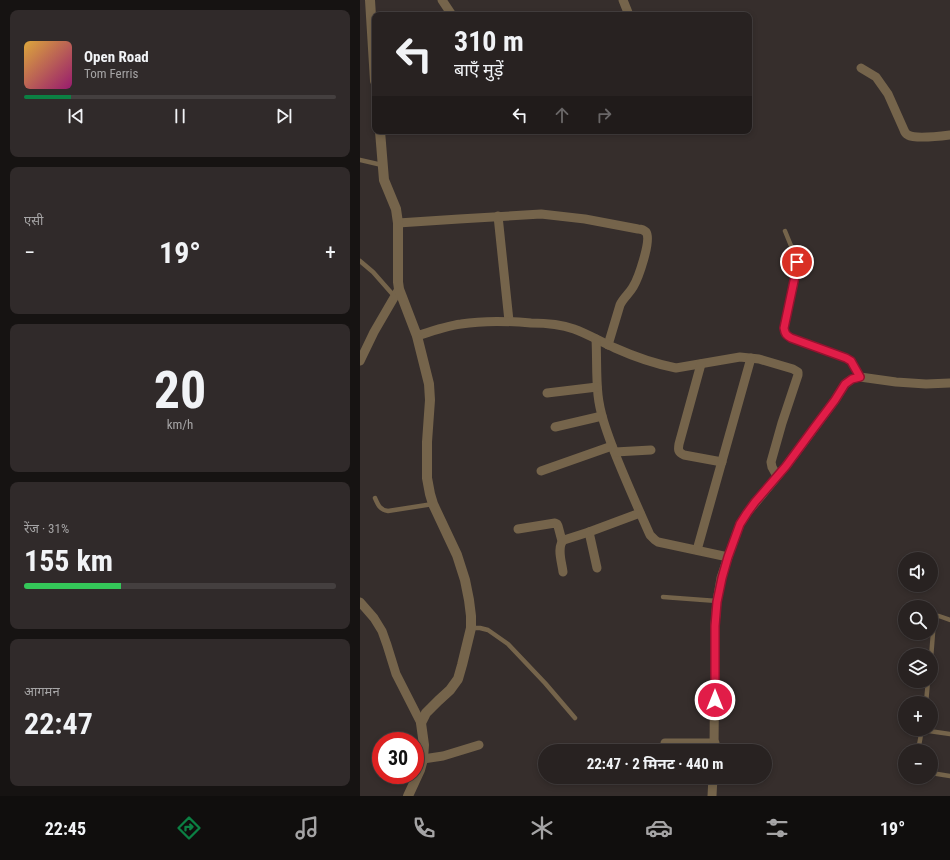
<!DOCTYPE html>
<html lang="hi">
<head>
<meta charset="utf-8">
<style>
	body { margin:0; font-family:"Roboto Condensed","Noto Sans Devanagari",sans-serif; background:#302a2a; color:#f1f3f6; height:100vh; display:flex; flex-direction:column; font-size:15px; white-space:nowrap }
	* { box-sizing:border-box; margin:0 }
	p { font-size:13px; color:#a5a4a5 }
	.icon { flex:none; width:22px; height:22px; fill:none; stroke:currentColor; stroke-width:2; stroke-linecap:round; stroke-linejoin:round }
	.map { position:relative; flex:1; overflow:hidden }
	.sheet { display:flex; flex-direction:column; gap:10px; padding:10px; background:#161312; width:360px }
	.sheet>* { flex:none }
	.top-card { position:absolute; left:12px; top:12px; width:380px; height:122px; border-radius:8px; box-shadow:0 2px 6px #0003,0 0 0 1px #443f3f; background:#282221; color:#f1f3f6; overflow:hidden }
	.buttons { position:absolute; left:538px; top:552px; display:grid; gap:8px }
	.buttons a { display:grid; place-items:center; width:40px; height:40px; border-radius:50%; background:#282221; box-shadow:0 2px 6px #0003,0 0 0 1px #443f3f; font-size:20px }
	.speed { position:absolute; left:12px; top:732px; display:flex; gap:8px; font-size:20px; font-weight:700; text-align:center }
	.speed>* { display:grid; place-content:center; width:52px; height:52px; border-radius:50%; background:#282221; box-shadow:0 2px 6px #0003,0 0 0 1px #443f3f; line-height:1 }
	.speed .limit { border:6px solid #d22; background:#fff; color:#111 }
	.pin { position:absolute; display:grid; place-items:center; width:34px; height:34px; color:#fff; margin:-17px; border:2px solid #fff; border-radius:50%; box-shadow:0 1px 4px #0007 }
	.me { position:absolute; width:44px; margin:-22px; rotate:0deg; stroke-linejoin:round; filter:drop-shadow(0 0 3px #0008) }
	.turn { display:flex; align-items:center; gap:14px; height:84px; padding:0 16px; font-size:18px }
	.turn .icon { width:52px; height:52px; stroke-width:2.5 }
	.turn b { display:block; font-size:28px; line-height:34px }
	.lanes { display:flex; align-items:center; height:38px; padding:0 16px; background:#0003; justify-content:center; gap:20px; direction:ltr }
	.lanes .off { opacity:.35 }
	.big { font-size:30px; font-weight:700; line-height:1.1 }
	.sheet .widget { flex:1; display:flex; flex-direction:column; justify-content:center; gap:6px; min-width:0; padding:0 14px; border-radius:8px; background:#302a2a }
	.sheet .dial { align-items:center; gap:0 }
	.dial b { font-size:52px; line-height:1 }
	.song { display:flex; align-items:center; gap:12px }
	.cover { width:48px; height:48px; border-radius:6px; background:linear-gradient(135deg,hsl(40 70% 55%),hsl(320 70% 35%)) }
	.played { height:4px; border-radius:2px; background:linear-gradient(90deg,#0b8043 15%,#443f3f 15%) }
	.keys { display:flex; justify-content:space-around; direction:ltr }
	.heat { display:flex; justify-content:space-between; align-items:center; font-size:22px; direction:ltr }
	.charge { height:6px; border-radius:3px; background:linear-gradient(90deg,#34c759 31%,#443f3f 0) }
	.trip { position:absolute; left:178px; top:744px; width:234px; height:40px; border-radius:20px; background:#282221; box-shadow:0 2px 6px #0003,0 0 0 1px #443f3f; font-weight:700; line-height:40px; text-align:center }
	.dock { display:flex; height:64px; justify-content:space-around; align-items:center; background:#100e0d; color:#a5a4a5 }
	.dock .icon { width:28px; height:28px }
	.dock .current { color:#0b8043 }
	.dock b { font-size:18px; color:#f1f3f6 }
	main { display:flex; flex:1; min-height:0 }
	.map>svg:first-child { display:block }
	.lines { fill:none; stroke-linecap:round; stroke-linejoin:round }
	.service { stroke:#75644b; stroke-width:4.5 }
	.minor { stroke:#75644b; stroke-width:9 }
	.tertiary { stroke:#75644b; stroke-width:10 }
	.route-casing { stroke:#92132f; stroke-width:10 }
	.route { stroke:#e11d48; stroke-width:7 }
</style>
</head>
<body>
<main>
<section class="sheet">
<div class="widget">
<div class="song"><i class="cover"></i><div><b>Open Road</b><p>Tom Ferris</p></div></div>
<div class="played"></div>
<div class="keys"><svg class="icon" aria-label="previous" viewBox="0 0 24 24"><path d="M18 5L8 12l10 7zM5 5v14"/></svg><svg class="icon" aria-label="pause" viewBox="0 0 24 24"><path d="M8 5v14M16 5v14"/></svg><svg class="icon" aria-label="next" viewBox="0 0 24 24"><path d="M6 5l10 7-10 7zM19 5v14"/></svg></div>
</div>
<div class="widget"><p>एसी</p>
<div class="heat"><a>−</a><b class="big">19°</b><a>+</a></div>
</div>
<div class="widget dial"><b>20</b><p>km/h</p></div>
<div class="widget"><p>रेंज · 31%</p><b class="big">155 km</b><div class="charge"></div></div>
<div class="widget"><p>आगमन</p><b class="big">22:47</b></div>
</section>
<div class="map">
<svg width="590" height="796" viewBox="0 0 590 796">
	<rect width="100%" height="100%" fill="#362e2c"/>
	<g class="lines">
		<!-- service -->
		<g class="service">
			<polyline points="0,160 22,165"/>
			<path d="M425,231L436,258L437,268L434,281L424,328C425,334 426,335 431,338L486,359L491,361L500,377"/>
			<polyline points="0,261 13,272 35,297"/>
			<path d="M15,498C18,505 20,510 28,511L73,504"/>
			<polyline points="303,597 357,601"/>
			<polyline points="111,628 120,628 128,630 148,644 185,683 215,718"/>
			<polyline points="571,658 574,620 576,617 579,616 590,620"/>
			<polyline points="566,703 568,681"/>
			<polyline points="562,730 590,734"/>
			<polyline points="558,751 562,729"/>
			<polyline points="571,773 590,776"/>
		</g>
		<!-- minor -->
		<g class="minor">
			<polyline points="82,0 92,15"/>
			<polyline points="263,0 269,15"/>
			<path d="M501,68L516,77L528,94L544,130C545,133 546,134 548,135C555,139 582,136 590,135"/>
			<polyline points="138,216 149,321"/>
			<path d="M38,223L99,219L181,214L225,219L278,229C281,229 284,230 286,232C292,240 278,279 273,287C269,294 263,298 260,305L248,345"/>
			<path d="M57,336C72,331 86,326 101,324C125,320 148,321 171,323C186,323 200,324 214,329C228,334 241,342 255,348C275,357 296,364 316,368L380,357L399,359L433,369L438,372V375L422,423L411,462L412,467L417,476"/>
			<path d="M236,339C237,358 236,376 238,395C240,414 247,432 254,451C265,479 278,508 290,535L295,540L298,542L368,557"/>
			<polyline points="0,361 14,332 39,289"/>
			<path d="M341,364L319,444C318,450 318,452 324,455L362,462"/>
			<polyline points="187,393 237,387"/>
			<polyline points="195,427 242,416"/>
			<polyline points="255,452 291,450"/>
			<polyline points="181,471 252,446"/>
			<polyline points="158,529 195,523 197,524 198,526 202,541"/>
			<polyline points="229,532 237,568"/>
			<polyline points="337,550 391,358"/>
			<path d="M203,572C202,563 196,546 204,540L229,532L280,513"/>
			<polyline points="0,602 14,618 22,631 27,645 36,674 61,723"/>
			<polyline points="305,743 355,743"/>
			<polyline points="354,751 355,625 357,601 361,578 368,557 380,524 387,513 426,466 475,400 485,384 492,379 500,377 536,382 566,384 590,383"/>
			<polyline points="63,759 83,756 119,745"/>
			<polyline points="352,796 353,777"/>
		</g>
		<!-- tertiary -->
		<g class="tertiary">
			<polyline points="10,0 15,81"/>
			<polyline points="20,131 24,180 36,209 38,223 38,282 39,289 57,336 69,384 70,400 67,442 67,478 70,494 73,504 97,555 105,580 109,600 111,616 111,628 102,665 98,679 90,690 78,701 66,713 61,723 64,745 63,759 60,770 48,796"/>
		</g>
	</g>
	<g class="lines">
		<defs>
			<path id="route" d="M355,700V626L357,602L362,578L368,557L380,524L387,513L395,502L426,466L454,428L475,400L485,384L492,379L500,377L491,361L486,358L431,338C426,335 425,334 424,328L434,281L437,268V262"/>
		</defs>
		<!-- route casing -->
		<use href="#route" class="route-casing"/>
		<!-- route -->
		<use href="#route" class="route"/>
	</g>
</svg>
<div class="buttons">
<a><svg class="icon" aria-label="sound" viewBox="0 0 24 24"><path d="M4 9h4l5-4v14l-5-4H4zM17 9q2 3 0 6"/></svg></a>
<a><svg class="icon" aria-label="search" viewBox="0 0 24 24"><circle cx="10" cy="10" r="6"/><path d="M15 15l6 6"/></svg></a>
<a><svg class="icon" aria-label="layers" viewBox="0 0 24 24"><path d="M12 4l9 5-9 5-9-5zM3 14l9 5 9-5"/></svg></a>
<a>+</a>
<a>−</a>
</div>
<div class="speed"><div class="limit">30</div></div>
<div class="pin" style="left:437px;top:262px;background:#d93025"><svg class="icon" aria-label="arrive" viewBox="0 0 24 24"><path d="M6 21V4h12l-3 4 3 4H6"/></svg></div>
<svg class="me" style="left:355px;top:700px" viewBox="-20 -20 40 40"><circle r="17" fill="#e11d48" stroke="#fff" stroke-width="3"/><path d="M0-11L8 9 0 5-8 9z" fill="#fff"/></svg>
<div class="trip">22:47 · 2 मिनट · 440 m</div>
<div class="top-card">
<div class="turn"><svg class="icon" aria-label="left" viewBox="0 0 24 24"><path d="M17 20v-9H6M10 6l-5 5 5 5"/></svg><div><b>310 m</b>बाएँ मुड़ें</div></div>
<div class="lanes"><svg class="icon" aria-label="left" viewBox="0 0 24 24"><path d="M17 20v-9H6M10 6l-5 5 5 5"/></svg><svg class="icon off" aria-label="ahead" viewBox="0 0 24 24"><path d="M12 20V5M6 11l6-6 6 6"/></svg><svg class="icon off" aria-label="right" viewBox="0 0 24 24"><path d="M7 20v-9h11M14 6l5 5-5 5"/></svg></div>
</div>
</div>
</main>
<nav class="dock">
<b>22:45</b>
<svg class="icon current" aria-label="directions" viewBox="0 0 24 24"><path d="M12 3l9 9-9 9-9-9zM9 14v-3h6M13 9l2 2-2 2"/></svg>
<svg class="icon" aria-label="music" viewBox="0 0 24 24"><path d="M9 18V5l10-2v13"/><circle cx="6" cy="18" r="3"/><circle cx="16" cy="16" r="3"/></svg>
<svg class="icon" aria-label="phone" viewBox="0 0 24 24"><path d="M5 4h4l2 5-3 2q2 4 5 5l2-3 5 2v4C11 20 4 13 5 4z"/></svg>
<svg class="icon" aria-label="climate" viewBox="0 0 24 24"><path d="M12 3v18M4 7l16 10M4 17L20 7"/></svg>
<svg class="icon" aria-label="car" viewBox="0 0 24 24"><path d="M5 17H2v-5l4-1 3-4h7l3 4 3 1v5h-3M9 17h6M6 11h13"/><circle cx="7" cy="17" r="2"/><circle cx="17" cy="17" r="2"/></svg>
<svg class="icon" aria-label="filters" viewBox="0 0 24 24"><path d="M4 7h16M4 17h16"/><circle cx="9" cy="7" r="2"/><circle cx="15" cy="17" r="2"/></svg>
<b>19°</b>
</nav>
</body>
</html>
